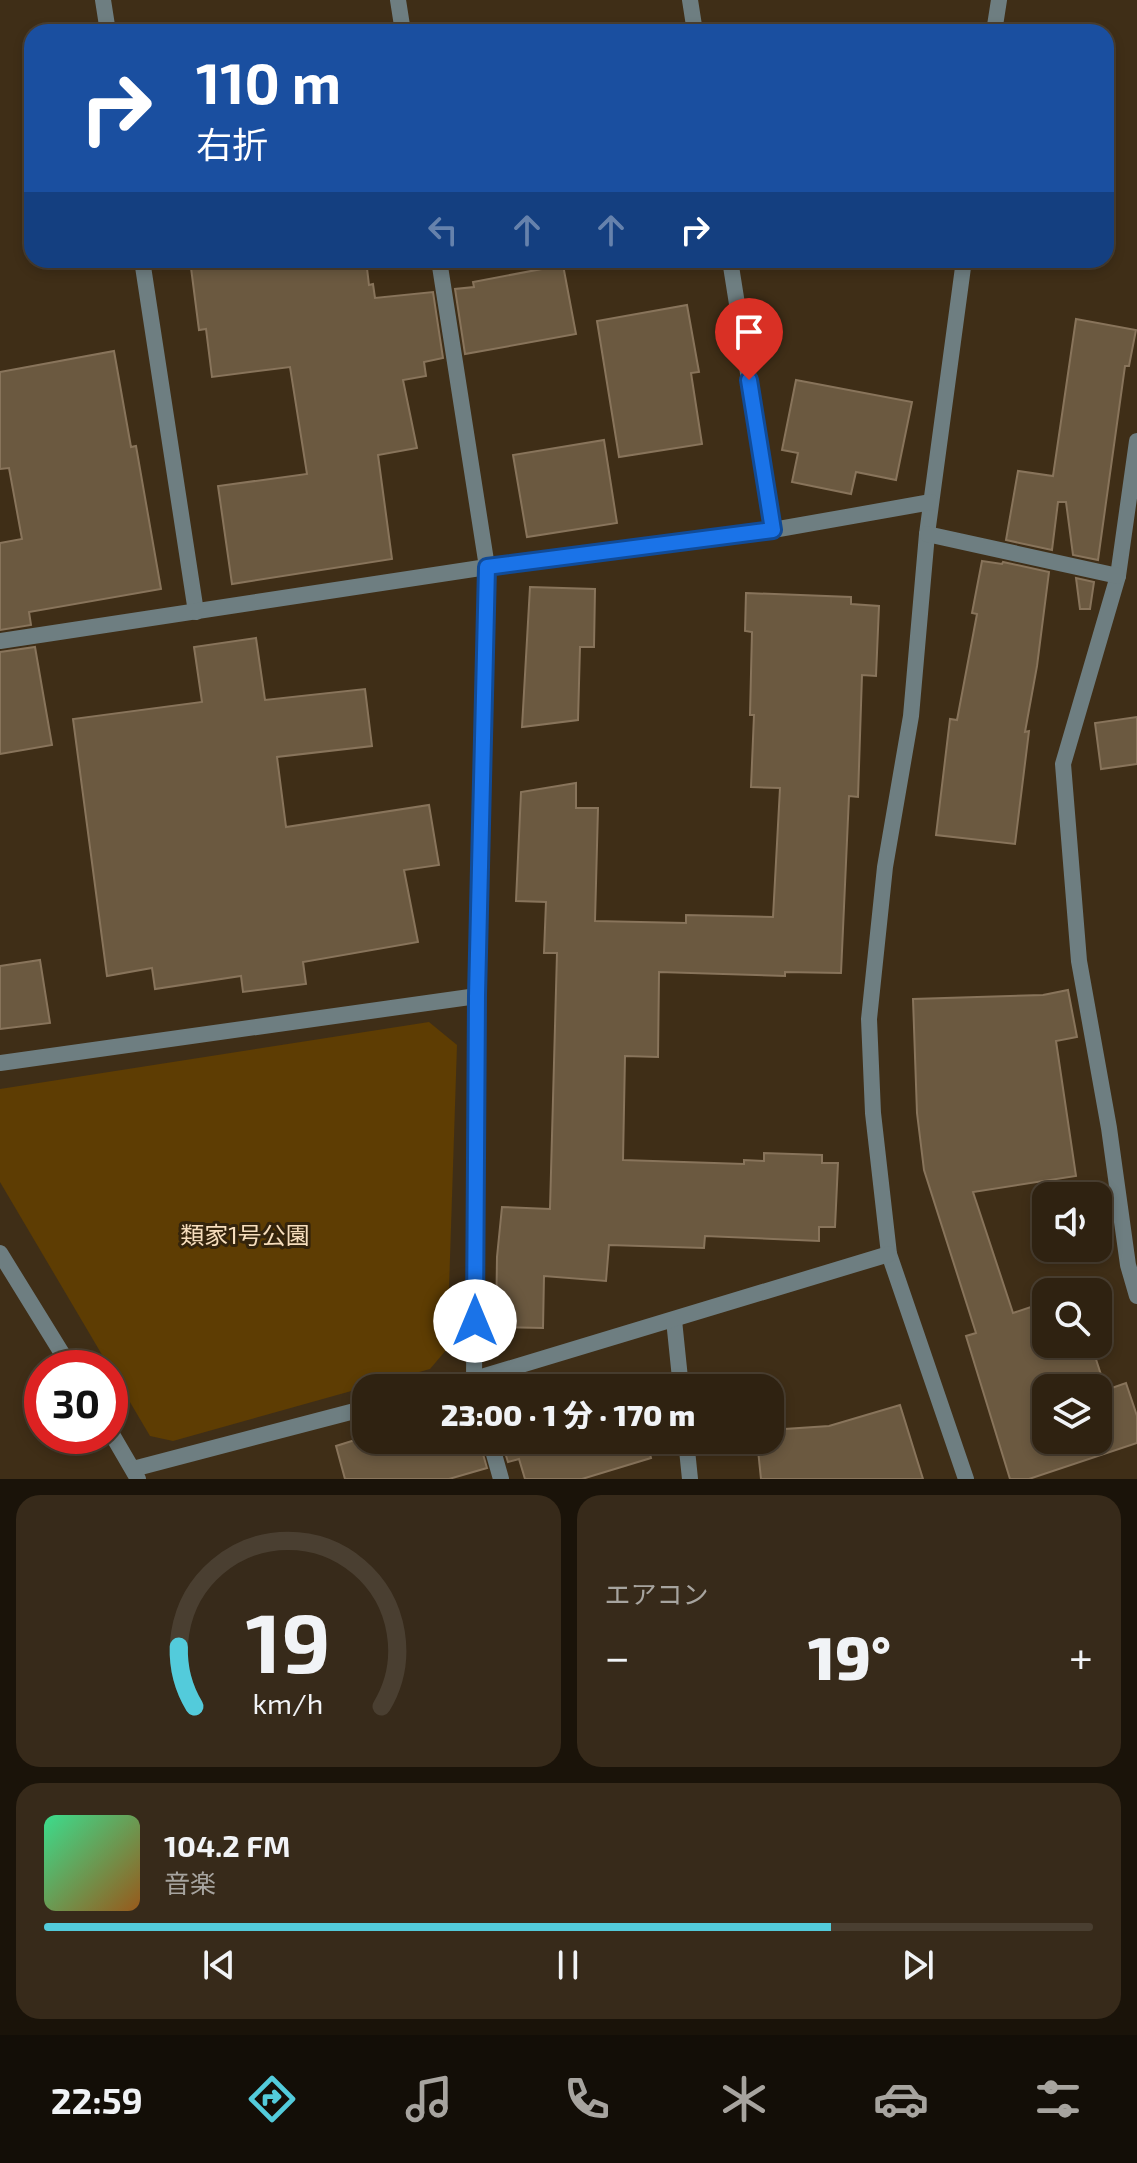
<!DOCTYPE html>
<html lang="ja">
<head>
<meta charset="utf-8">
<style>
	body { margin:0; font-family:"Exo 2","Noto Sans JP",sans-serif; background:#372a1a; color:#f1f3f6; height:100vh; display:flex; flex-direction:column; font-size:30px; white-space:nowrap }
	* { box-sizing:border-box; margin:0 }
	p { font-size:26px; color:#a7a49f }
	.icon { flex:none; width:44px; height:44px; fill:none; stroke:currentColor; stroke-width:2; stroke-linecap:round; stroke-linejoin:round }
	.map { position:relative; height:1479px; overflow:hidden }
	.details { display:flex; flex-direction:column; gap:16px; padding:16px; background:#1a1309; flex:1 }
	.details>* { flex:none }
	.hud { position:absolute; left:24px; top:24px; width:1090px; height:244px; border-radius:24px; box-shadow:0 4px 12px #0003,0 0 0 2px #4a3f31; background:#1a4fa0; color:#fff; overflow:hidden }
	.tools { position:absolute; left:1032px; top:1182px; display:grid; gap:16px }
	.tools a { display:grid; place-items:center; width:80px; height:80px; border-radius:16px; background:#2f2211; box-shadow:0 4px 12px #0003,0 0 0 2px #4a3f31; font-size:40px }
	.speed { position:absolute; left:24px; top:1350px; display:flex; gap:16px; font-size:40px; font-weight:700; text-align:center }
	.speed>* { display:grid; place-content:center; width:104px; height:104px; border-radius:50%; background:#2f2211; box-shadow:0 4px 12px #0003,0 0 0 2px #4a3f31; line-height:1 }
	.speed .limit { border:12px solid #d22; background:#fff; color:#111 }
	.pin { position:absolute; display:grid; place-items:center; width:68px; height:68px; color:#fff; margin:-82px -34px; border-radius:50% 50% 50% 0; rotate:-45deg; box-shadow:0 0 8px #0007 }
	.pin .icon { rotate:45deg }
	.me { position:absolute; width:88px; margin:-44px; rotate:0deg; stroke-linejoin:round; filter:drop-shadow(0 0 6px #0008) }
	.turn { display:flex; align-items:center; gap:28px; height:168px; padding:0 40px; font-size:36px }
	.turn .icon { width:104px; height:104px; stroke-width:2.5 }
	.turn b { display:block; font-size:56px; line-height:68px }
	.lanes { display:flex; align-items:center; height:76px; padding:0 40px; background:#0003; justify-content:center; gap:40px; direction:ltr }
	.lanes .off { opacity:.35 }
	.big { font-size:60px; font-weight:800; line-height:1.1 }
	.details .card { flex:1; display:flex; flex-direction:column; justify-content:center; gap:12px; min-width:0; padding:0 28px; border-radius:24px; background:#372a1a }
	.details .dial { align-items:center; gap:0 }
	.dial svg { height:208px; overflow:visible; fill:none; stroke:#4a3f31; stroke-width:7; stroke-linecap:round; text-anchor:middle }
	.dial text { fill:#f1f3f6; stroke:none }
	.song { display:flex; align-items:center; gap:24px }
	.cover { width:96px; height:96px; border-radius:12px; background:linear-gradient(135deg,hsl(150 70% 55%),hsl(30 70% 35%)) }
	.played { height:8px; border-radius:4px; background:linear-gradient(90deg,#53cbdb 75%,#4a3f31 75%) }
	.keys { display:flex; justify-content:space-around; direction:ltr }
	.heat { display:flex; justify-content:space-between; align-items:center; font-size:44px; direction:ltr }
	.details .tiles { flex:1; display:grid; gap:16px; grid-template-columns:1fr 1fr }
	.card:last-child { grid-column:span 2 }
	.trip { position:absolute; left:352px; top:1374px; width:432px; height:80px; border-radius:24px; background:#2f2211; box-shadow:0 4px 12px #0003,0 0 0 2px #4a3f31; font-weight:800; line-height:80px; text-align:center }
	.menu { display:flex; height:128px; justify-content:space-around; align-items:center; background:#130e07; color:#a7a49f }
	.menu .icon { width:56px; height:56px }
	.menu .current { color:#53cbdb }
	.menu b { font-size:36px; color:#f1f3f6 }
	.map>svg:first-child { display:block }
	.green { fill:#5e3d03 }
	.building { fill:#6b5940; stroke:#88745b; stroke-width:2; fill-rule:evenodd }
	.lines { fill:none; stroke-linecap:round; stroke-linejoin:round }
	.street { stroke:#6e7e81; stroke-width:16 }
	.route-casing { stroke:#114b97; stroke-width:20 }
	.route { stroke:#1a73e8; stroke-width:14 }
	.labels { text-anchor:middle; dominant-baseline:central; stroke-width:6; stroke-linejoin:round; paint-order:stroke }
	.park-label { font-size:24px; fill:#f7debd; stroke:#34240c }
</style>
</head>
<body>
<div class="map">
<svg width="1137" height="1479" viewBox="0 0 1137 1479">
	<rect width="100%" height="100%" fill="#3f2e17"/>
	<!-- green -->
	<polygon class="green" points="429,1022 457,1045 447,1349 430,1369 173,1441 150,1436 0,1182 0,1089"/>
	<!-- building -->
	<g class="building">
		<polygon points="190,260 366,260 369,285 373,284 375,298 433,292 443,358 424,362 426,376 403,380 417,448 378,455 392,559 232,584 218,486 307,474 290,367 212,377 206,329 199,330"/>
		<polygon points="563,265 576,334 465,354 455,289 474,287 473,282"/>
		<polygon points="687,305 699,372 691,373 702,444 619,457 597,321"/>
		<polygon points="1076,319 1136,330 1129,366 1125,366 1098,560 1073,555 1066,502 1058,502 1052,550 1006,540 1018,471 1053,476"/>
		<polygon points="114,351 131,447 136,446 161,589 29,612 31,625 0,630 0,543 22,539 9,468 0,469 0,372"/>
		<polygon points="796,380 912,402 896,480 856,472 851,494 792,482 798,453 782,450"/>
		<polygon points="604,440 617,523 527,537 513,455"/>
		<polygon points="982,561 1002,564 1003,562 1049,572 1037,666 1025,732 1029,731 1015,844 936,835 950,719 957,720 977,614 972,613"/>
		<polygon points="1076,578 1094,582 1090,609 1080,609"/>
		<polygon points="530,587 595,589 594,647 580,647 578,720 522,727"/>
		<polygon points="746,593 851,597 851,604 879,606 876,676 862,675 858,797 849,796 841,973 785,972 785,976 659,972 658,1057 625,1056 623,1160 744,1164 744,1160 764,1161 764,1153 822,1155 822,1163 838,1163 835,1227 819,1227 819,1241 705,1236 704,1248 609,1245 606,1281 544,1276 543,1328 496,1327 497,1257 502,1207 550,1209 557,953 544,953 546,902 516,901 521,792 576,783 576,808 598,808 595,921 686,923 686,915 773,917 780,788 751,787 754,715 750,715 752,632 745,631"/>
		<polygon points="256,638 265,700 365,689 372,746 277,757 286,827 429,805 439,865 404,870 418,942 303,962 306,984 243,992 241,976 155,989 152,968 107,976 73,719 202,702 194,647"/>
		<polygon points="35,647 52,745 0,754 0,652"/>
		<polygon points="1137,717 1137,764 1101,769 1095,723"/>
		<polygon points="40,960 50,1023 0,1029 0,966"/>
		<path d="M1068,990L1077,1037L1056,1041L1076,1176L973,1192L1013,1313L1046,1302V1344H1091L1106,1390L1126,1383L1137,1416V1443L1029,1479H1010L966,1336L976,1333L924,1170L917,1113L913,999L1043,995ZM1046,1388H1098V1440H1046Z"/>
		<polygon points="641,1379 644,1388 610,1388"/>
		<polygon points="900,1405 923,1479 761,1479 757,1440 770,1440 770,1430 829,1426"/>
		<polygon points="355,1440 479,1440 487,1468 449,1479 345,1479 336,1446"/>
		<polygon points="501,1440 660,1440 662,1446 649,1450 651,1458 582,1479 525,1479 519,1459 508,1462"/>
	</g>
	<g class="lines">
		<!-- street -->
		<g class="street">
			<polyline points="103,0 108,32"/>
			<polyline points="398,0 403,32"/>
			<polyline points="690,0 695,32"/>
			<polyline points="994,32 999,0"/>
			<polyline points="142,260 196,612"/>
			<polyline points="439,260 487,567 477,996 474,1380 476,1388"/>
			<polyline points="730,260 773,530"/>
			<polyline points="964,260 927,534 911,716 885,867 869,1019 873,1113 889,1254 966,1479"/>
			<polyline points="1137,441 1118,576 1063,764 1079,961 1109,1128 1128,1265 1137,1296"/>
			<polyline points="927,534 1118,576"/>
			<polyline points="0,641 487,567 773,530 931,502"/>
			<polyline points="0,1063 477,996"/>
			<polyline points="0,1253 71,1368"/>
			<polyline points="674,1320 681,1388"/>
			<polyline points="445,1388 889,1254"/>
			<polyline points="110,1431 138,1479"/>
			<polyline points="490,1440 501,1479"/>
			<polyline points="686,1440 690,1479"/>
			<polyline points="133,1469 366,1408"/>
		</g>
	</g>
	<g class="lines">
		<defs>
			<polyline id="route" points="475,1321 477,996 487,567 773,530 749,380"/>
		</defs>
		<!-- route casing -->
		<use href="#route" class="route-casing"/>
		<!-- route -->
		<use href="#route" class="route"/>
	</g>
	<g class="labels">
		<!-- park labels -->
		<g class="park-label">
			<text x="245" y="1234">類家1号公園</text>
		</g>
	</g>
</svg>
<div class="tools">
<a><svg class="icon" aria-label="sound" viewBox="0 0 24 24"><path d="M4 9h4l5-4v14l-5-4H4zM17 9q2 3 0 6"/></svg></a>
<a><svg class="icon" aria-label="search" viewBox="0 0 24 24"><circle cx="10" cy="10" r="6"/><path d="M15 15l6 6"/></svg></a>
<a><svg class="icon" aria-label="layers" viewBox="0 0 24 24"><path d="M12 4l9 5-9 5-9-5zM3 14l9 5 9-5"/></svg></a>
</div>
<div class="speed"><div class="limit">30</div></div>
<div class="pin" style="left:749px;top:380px;background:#d93025"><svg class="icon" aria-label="arrive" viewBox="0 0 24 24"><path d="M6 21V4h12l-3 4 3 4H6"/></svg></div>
<svg class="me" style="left:475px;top:1321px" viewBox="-20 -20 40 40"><circle r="19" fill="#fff"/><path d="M0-13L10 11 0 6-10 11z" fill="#1a73e8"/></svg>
<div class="trip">23:00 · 1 分 · 170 m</div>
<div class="hud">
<div class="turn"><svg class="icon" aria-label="right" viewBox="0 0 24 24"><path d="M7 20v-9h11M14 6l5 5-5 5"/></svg><div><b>110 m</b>右折</div></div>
<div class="lanes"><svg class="icon off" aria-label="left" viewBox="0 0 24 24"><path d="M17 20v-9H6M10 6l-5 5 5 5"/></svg><svg class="icon off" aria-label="ahead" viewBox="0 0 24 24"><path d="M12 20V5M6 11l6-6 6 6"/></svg><svg class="icon off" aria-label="ahead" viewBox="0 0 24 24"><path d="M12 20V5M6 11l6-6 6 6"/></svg><svg class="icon" aria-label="right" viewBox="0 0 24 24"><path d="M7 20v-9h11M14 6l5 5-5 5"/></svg></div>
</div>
</div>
<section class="details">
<div class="tiles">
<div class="card dial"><svg viewBox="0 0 100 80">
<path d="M14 69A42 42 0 1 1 86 69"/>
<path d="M14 69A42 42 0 0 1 8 46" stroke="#53cbdb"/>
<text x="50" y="56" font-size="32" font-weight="700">19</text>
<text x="50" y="72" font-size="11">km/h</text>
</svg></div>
<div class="card"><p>エアコン</p>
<div class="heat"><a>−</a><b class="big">19°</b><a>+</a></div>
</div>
<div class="card">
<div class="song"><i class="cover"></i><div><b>104.2 FM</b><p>音楽</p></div></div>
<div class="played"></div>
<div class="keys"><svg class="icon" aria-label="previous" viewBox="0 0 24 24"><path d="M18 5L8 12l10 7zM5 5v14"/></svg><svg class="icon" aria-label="pause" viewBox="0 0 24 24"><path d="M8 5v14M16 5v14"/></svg><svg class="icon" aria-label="next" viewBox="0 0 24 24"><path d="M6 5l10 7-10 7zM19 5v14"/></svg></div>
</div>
</div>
</section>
<nav class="menu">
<b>22:59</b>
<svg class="icon current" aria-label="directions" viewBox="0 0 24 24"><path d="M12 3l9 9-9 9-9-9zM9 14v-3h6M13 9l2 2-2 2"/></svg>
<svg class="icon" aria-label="music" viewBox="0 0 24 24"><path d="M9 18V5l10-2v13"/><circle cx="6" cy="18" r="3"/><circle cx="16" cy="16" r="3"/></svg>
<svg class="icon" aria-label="phone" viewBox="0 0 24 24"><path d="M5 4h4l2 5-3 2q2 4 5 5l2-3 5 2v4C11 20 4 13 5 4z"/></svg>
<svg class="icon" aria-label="climate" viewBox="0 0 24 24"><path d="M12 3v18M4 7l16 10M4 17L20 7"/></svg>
<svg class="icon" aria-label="car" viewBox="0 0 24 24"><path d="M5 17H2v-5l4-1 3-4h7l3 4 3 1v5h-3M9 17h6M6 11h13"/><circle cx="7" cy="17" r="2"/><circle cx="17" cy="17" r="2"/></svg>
<svg class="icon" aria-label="filters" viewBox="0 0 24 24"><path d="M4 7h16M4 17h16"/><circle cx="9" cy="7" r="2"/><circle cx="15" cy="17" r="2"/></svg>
</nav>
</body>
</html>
